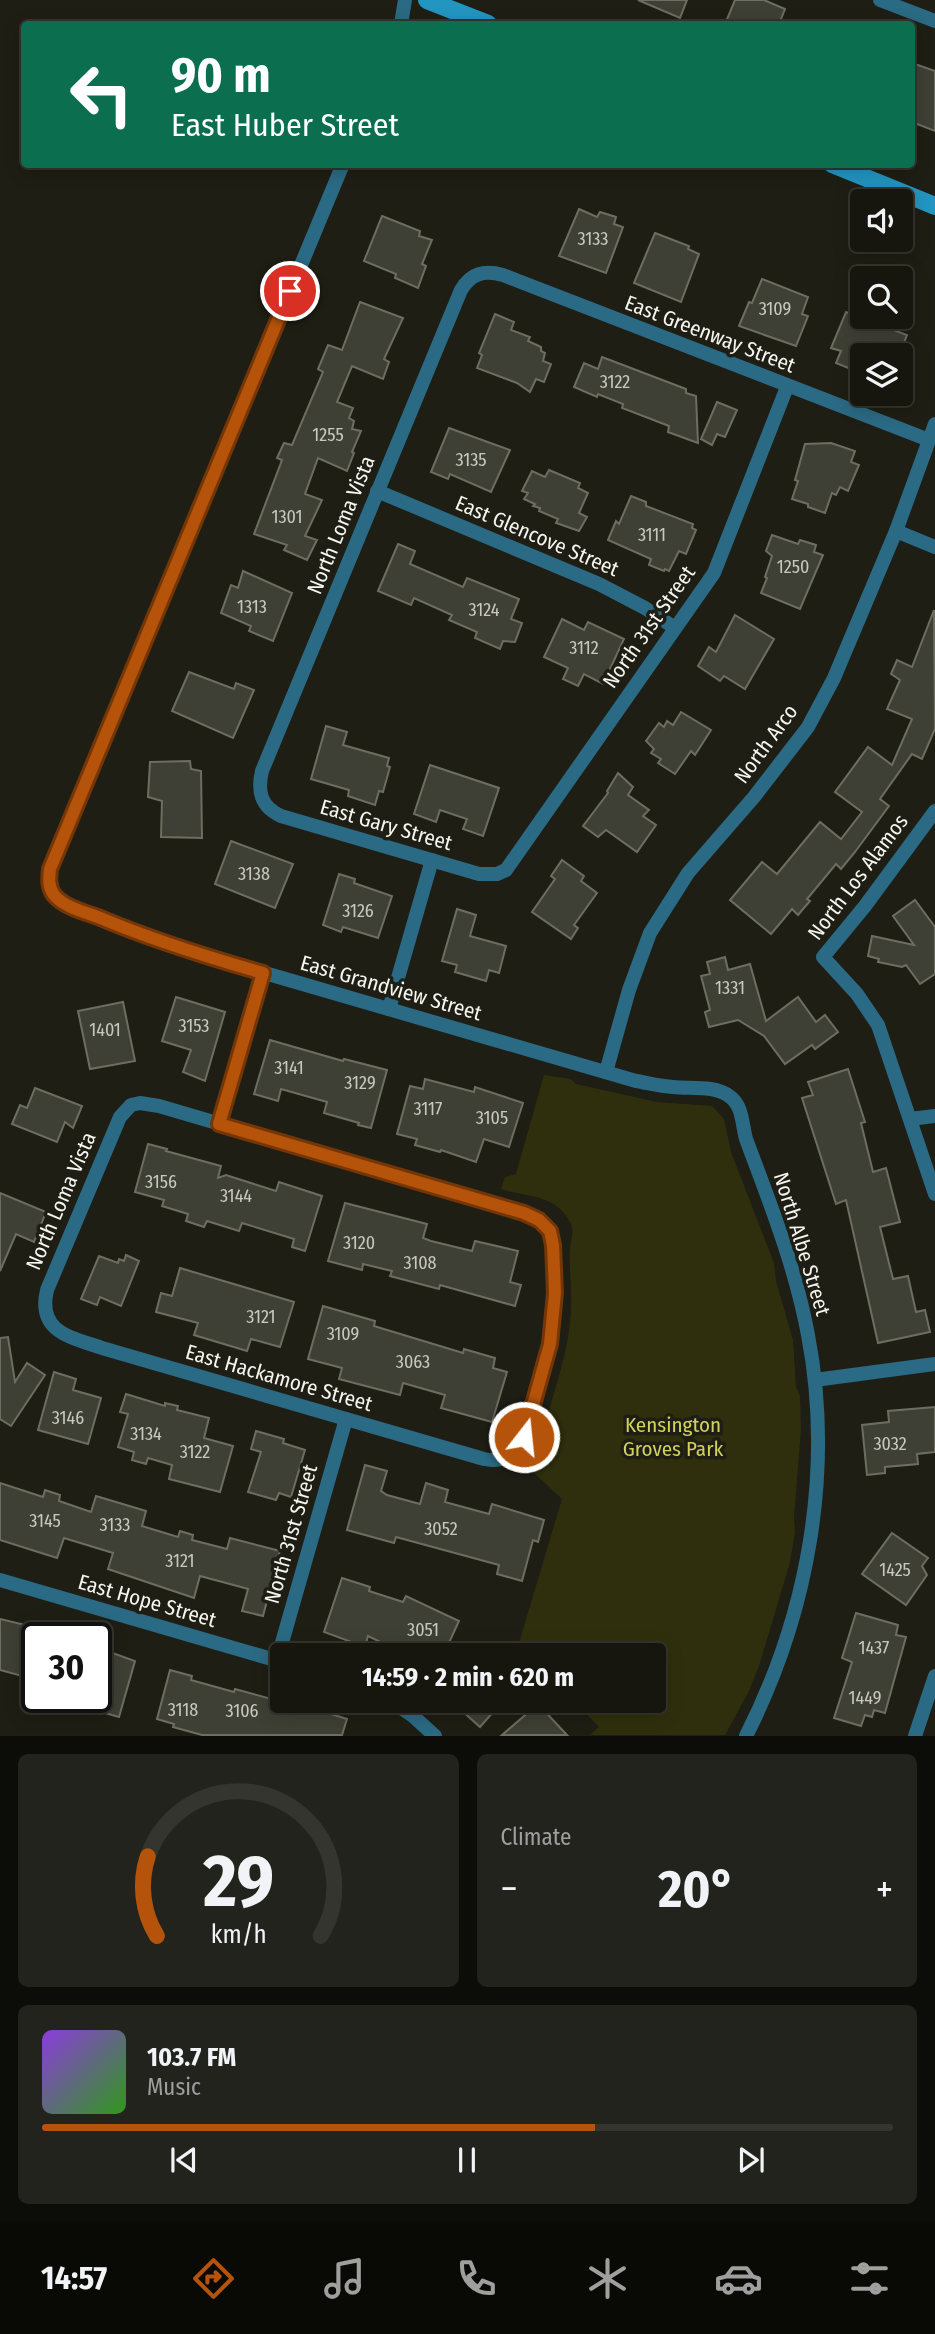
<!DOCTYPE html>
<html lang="en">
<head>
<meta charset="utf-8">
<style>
	body { margin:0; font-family:"Fira Sans Condensed",sans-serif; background:#23231d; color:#f1f3f6; height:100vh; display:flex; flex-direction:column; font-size:26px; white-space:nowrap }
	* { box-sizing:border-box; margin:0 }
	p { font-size:23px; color:#9e9f9e }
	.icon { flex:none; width:38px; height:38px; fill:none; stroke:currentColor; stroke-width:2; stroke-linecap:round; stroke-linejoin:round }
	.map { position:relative; height:1736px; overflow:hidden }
	.panel { display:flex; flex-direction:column; gap:18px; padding:18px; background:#0c0c08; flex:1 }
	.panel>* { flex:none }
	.banner { position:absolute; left:21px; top:21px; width:894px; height:147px; border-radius:7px; box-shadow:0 4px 18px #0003,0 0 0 2px #35352f; background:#0b6e4f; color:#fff; overflow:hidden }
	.buttons { position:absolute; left:850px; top:189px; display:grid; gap:14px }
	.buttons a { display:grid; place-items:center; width:63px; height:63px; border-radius:7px; background:#16160f; box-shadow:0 4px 18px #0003,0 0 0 2px #35352f; font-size:35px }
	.speed { position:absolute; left:21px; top:1622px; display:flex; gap:14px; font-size:35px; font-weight:700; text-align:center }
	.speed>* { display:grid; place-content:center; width:91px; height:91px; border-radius:50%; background:#16160f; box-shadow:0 4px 18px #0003,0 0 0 2px #35352f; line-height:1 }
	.speed .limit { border:4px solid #111; border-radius:10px; background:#fff; color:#111 }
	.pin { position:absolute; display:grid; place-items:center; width:60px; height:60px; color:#fff; margin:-30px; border:4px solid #fff; border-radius:50%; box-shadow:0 2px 7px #0007 }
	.me { position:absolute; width:77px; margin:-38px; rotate:16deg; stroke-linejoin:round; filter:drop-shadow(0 0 5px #0008) }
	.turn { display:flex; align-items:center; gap:24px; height:147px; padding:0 35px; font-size:32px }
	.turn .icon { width:91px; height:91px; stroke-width:2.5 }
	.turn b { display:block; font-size:49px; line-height:60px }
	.big { font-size:52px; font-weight:700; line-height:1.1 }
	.panel .tile { flex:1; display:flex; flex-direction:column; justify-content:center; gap:10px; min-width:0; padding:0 24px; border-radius:10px; background:#23231d }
	.panel .dial { align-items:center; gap:0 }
	.dial svg { height:182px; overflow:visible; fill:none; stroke:#35352f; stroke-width:7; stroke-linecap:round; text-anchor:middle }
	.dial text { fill:#f1f3f6; stroke:none }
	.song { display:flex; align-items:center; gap:21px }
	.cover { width:84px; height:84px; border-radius:10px; background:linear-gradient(135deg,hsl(270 70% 55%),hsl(110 70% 35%)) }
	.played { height:7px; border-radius:4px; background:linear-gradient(90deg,#b45309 65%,#35352f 65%) }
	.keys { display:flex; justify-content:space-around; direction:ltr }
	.heat { display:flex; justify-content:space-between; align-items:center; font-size:38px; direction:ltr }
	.panel .tiles { flex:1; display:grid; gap:18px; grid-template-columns:1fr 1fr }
	.tile:last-child { grid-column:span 2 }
	.trip { position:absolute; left:270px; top:1643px; width:396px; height:70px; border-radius:7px; background:#16160f; box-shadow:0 4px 18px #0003,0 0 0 2px #35352f; font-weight:700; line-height:70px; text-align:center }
	.tab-bar { display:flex; height:112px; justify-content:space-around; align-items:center; background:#090906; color:#9e9f9e }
	.tab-bar .icon { width:49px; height:49px }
	.tab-bar .active { color:#b45309 }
	.tab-bar b { font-size:32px; color:#f1f3f6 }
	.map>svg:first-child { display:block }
	.green { fill:#302f0d }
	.building { fill:#3f4035; stroke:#6d6e61; stroke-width:2 }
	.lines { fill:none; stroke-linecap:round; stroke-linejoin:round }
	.street { stroke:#2b6a84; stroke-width:14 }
	.secondary { stroke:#2295c0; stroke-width:18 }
	.route-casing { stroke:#753606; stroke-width:18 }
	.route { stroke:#b45309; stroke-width:12 }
	.labels { text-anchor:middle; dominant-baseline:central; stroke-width:7; stroke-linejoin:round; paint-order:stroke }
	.number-label { font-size:18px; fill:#c8c8c0 }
	.street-label { font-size:21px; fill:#f5f6ef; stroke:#1e1e14 }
	.park-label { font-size:21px; fill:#d2d15c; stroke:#1e1e14 }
</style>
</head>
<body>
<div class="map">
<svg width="935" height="1736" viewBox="0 0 935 1736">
	<rect width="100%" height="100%" fill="#1e1e14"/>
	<!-- green -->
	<path class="green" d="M544,1075L571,1079L576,1084L657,1102L712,1106L724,1119L731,1152L774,1263L776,1281L793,1340L796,1387L800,1396L801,1428L794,1518L795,1532L790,1562L759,1666L748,1693L725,1735H590L599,1727L574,1701H653V1656L530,1655L519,1643L562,1499L532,1471C547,1460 540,1447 543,1432C552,1396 566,1361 570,1323C572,1305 571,1287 570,1269C570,1263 569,1254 570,1248C571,1238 575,1232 570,1222C556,1194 527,1197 501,1189L505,1177L516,1174Z"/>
	<!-- building -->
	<g class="building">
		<polygon points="638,0 687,0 680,18"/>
		<polygon points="735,0 764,0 785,9 779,24 725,24"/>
		<polygon points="912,63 935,71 935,131 912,122"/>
		<polygon points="579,209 597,217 600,212 616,217 614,224 623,227 606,273 559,256"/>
		<polygon points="382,216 420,231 419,236 432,240 422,264 426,266 418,288 395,278 396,274 364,261"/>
		<polygon points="655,233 689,246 688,249 699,254 681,302 634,283"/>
		<polygon points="762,279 808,297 802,314 808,316 796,346 739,326 749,302 752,303"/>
		<polygon points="360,302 403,318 384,359 389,362 383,379 352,366 337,402 353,408 349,418 354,421 352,429 361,431 352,452 354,453 347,471 318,458 305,494 322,500 305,536 317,540 307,560 284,550 287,545 254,534 282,460 277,458 284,443 292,445 323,372 318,369 328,345 342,350"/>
		<polygon points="846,312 907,335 899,355 863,355 863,374 836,363 841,351 831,348"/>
		<polygon points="495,314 514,322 511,330 530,337 528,341 541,347 541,351 545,353 543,361 551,364 544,382 536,379 530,392 517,383 477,368 482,355 479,353"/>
		<polygon points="602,357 686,389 686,393 696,396 698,443 668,432 669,426 622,408 623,404 598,394 597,397 574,387 584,363 598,369"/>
		<polygon points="717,402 737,410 725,437 717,434 712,445 701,439"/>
		<polygon points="449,428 510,450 491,492 450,474 448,479 431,472"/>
		<polygon points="831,443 855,451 851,462 859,465 848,491 840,487 836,495 832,493 825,513 808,507 808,504 792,499 798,481 795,480 805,444"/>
		<polygon points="549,470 580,483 578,488 588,493 579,513 587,517 579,531 556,523 558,519 539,511 540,508 533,506 535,504 524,499 528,493 522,491 532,471 545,477"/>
		<polygon points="631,496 646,502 646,506 693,524 692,528 696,530 686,554 679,551 669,571 665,569 664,571 649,565 651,559 608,540 616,521 619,524"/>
		<polygon points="772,535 798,544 800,540 816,545 814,552 823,555 800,609 761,593 767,578 765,577 772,556 766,551"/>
		<polygon points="398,544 415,551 410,564 463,587 467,578 519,599 511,619 522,623 515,642 503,641 500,649 475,638 477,632 449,620 452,615 414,598 411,605 378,591"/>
		<polygon points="243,571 292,593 273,641 249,631 251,626 221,613 231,585 238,588"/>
		<polygon points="934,610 935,729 922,759 912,754 880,799 889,806 855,852 841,869 836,864 807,899 810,901 798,915 792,909 771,934 730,900 762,862 777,874 820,822 841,839 862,812 835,792 868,747 892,765 912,719 887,709 900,680 891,674 897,660 912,667"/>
		<polygon points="735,615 774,639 745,689 724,676 720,681 698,666 709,647 716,652"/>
		<polygon points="562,619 584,630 588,622 624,639 603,684 584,674 578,686 563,679 568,668 544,657"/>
		<polygon points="189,672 234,689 236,683 254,690 233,738 172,711"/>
		<polygon points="681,712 711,730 695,755 691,751 675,774 658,763 661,759 651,753 654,749 646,741 659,723 664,727 667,721 673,725"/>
		<polygon points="326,726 347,732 343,745 389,758 387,766 390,767 383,792 379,791 375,805 348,796 349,790 311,779"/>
		<polygon points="190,761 191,769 201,771 202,838 161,837 162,801 148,797 150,762"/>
		<polygon points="430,765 499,788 483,836 463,829 467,819 440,810 436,822 414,814"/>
		<polygon points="618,773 633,787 628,795 649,810 643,816 656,825 637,852 606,830 598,837 583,826 608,793 607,791"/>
		<polygon points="231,841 293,864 275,908 215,884"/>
		<polygon points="562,860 584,876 581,881 597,893 574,925 578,928 571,939 532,912 555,879 551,876"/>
		<polygon points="339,874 355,879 354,883 392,896 378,938 343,927 341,932 323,925"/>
		<polygon points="915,900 935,927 935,974 920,984 906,965 902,967 878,962 879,959 868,956 872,936 914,945 893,916"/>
		<polygon points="457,909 476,915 470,936 506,946 499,973 489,970 486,981 455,972 457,965 442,961"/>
		<polygon points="725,957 728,970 750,964 766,1021 798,997 816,1022 825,1015 838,1032 815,1049 812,1045 785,1064 764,1036 738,1020 709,1027 705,1012 710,1010 701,976 710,974 707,962"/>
		<polygon points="176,997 225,1012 205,1081 183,1072 191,1050 162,1041"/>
		<polygon points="123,1002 135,1061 90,1069 78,1011"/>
		<polygon points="270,1040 343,1061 344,1059 387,1070 371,1128 358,1125 359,1123 324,1113 327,1102 281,1089 278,1101 254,1094"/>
		<polygon points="848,1069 865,1122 861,1123 873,1172 886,1168 900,1222 880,1227 893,1279 908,1276 916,1312 925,1310 930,1332 878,1343 846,1200 836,1204 802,1098 813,1095 808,1082"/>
		<polygon points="425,1079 474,1092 475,1087 523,1103 509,1147 484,1139 476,1162 441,1150 440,1152 415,1145 417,1139 397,1134 410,1086 423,1089"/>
		<polygon points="35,1088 82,1106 73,1128 65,1122 57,1142 12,1124 20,1105 27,1108"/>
		<polygon points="148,1144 167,1149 166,1151 221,1166 218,1178 226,1175 276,1191 279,1182 322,1196 305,1251 292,1247 294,1239 242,1223 239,1231 207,1221 204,1227 186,1221 188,1214 162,1206 164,1200 135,1192"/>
		<polygon points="0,1193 46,1212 34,1242 16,1234 0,1271"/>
		<polygon points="345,1203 427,1224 423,1238 431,1241 472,1251 475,1241 518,1251 510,1282 521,1285 515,1306 440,1285 439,1289 390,1276 392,1271 363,1264 362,1270 328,1261"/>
		<polygon points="126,1255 139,1261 121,1306 100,1297 97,1305 81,1299 99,1256 118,1263 119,1259 124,1261"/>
		<polygon points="180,1268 294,1302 280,1347 251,1339 247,1351 194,1335 198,1323 156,1312 161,1293 172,1296"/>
		<polygon points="323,1306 375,1321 374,1326 463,1353 464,1349 495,1358 493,1368 507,1372 492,1422 441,1408 445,1395 403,1383 400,1395 358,1384 339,1379 342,1368 308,1359"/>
		<polygon points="8,1337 15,1382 27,1363 45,1375 11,1426 0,1419 0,1338"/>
		<polygon points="54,1372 76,1379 73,1390 101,1398 88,1444 38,1430"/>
		<polygon points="126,1394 165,1406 165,1403 178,1406 177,1410 209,1418 204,1438 233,1446 220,1492 169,1479 172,1465 148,1458 146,1464 132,1460 134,1452 118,1447 128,1414 120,1412"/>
		<polygon points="935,1407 935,1452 917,1454 918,1464 885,1467 885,1473 867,1475 862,1425 889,1422 888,1411"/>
		<polygon points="256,1431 284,1439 283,1443 305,1450 291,1497 279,1493 276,1500 248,1492 261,1452 251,1449"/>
		<polygon points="365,1465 387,1471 381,1491 387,1495 420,1504 426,1483 448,1490 445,1502 489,1514 492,1504 544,1520 538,1542 533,1540 522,1581 497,1574 499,1565 396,1537 394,1543 347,1530"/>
		<polygon points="0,1483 43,1497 45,1490 60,1495 59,1501 91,1512 96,1496 146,1511 142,1526 178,1537 180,1531 193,1535 192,1540 227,1549 230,1538 280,1551 263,1616 242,1611 248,1589 241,1587 200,1576 194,1598 108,1569 113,1553 64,1538 57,1558 0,1540"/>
		<polygon points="892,1533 928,1558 922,1566 927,1575 906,1605 862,1574"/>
		<polygon points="342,1578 370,1587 369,1591 403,1602 406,1596 459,1621 443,1656 409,1656 368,1636 365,1647 324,1632"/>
		<polygon points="856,1613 898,1625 896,1635 906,1637 885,1713 874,1710 872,1717 865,1715 861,1726 834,1718 852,1662 842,1658"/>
		<polygon points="0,1619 38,1628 37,1680 0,1670"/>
		<polygon points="96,1647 135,1661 119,1717 91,1709 94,1698 96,1698"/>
		<polygon points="170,1670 192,1676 191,1680 234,1692 235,1689 301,1707 302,1705 347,1719 342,1735 202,1735 173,1727 174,1724 157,1719"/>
		<polygon points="451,1701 483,1701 494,1711 480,1727"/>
		<polygon points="538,1704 567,1735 502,1735"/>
	</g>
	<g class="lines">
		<!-- street -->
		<g class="street">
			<polyline points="880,0 935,21"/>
			<polyline points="401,24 405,0"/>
			<path d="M343,164L50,869C47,887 53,897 69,906L146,937L196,953L636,1081C648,1083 660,1086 673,1087C690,1089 715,1085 729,1096C743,1105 742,1125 746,1139C751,1152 756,1166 761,1179C780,1230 798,1281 808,1335C834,1471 808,1614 746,1736"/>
			<path d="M787,387L714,573L506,870L497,874H479L281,816C261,807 257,792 262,771L461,290C471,273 484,270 503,275L929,440"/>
			<polyline points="377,491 599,584 645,608 675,628"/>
			<polyline points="896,531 935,547"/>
			<polyline points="935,811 865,906 823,957 857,994 878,1025 935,1194"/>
			<polyline points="389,1009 432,860"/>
			<polyline points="606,1072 629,990 650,933 688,873 754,797 808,727 834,678 896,531 935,424"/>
			<path d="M140,1103L159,1106L524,1213C534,1217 545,1221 550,1231C554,1241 553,1253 554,1263C556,1321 548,1353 532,1407C528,1422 526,1442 514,1452C506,1460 494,1461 484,1459L102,1348C70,1337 37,1332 47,1290L120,1117L131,1105Z"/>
			<polyline points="910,1119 935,1116"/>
			<polyline points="219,1124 263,973"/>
			<polyline points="815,1380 935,1364"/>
			<polyline points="0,1580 282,1662"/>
			<polyline points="277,1660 346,1419"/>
			<polyline points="391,1701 413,1716 435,1736"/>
			<polyline points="915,1736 935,1676"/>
		</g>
		<!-- secondary -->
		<g class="secondary">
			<polyline points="427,0 488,24"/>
			<polyline points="832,164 935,206"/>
		</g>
	</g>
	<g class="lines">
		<defs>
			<path id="route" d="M290,291L50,869C49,878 48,887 54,895C64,907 84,912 98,917C152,940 207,957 263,973L219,1124L524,1213L539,1220L550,1231L553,1245L555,1293L550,1344L524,1437"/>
		</defs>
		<!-- route casing -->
		<use href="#route" class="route-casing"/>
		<!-- route -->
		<use href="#route" class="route"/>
	</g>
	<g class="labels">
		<!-- number labels -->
		<g class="number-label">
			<text x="593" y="239">3133</text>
			<text x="775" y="309">3109</text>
			<text x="615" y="382">3122</text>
			<text x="328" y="435">1255</text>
			<text x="471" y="460">3135</text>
			<text x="287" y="517">1301</text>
			<text x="652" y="535">3111</text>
			<text x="793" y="567">1250</text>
			<text x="252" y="607">1313</text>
			<text x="484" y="610">3124</text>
			<text x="584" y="648">3112</text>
			<text x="254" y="874">3138</text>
			<text x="358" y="911">3126</text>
			<text x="730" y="988">1331</text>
			<text x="194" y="1026">3153</text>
			<text x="105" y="1030">1401</text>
			<text x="289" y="1068">3141</text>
			<text x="360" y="1083">3129</text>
			<text x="428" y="1109">3117</text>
			<text x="492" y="1118">3105</text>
			<text x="161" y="1182">3156</text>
			<text x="236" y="1196">3144</text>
			<text x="359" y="1243">3120</text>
			<text x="420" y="1263">3108</text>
			<text x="261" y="1317">3121</text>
			<text x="343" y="1334">3109</text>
			<text x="413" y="1362">3063</text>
			<text x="68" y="1418">3146</text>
			<text x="146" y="1434">3134</text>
			<text x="890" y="1444">3032</text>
			<text x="195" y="1452">3122</text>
			<text x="45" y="1521">3145</text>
			<text x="115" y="1525">3133</text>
			<text x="441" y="1529">3052</text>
			<text x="180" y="1561">3121</text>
			<text x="895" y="1570">1425</text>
			<text x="423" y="1630">3051</text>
			<text x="874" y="1648">1437</text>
			<text x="865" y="1698">1449</text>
			<text x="183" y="1710">3118</text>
			<text x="242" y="1711">3106</text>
		</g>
		<!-- street labels -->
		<g class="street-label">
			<text transform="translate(710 334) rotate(21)">East Greenway Street</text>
			<text transform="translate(341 525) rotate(-68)">North Loma Vista</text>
			<text transform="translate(537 536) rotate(23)">East Glencove Street</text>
			<text transform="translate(649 627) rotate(-55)">North 31st Street</text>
			<text transform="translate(766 744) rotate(-54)">North Arco</text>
			<text transform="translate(386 825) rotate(16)">East Gary Street</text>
			<text transform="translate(858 877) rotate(-53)">North Los Alamos</text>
			<text transform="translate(391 988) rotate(16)">East Grandview Street</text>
			<text transform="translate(61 1201) rotate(-67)">North Loma Vista</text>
			<text transform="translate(802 1244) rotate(73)">North Albe Street</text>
			<text transform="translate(279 1378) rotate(16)">East Hackamore Street</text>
			<text transform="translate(291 1534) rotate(-74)">North 31st Street</text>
			<text transform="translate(147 1601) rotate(16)">East Hope Street</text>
		</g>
		<!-- park labels -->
		<g class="park-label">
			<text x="673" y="1425">Kensington<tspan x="673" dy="24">Groves Park</tspan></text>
		</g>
	</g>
</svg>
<div class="buttons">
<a><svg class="icon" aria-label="sound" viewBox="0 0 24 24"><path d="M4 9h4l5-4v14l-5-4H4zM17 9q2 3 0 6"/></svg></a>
<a><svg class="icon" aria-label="search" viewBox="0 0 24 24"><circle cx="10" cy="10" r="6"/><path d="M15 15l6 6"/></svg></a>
<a><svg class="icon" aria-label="layers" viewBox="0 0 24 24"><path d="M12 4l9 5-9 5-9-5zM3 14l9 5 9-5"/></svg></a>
</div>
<div class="speed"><div class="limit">30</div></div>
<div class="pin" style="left:290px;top:291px;background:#d93025"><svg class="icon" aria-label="arrive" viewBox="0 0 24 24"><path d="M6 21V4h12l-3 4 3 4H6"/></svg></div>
<svg class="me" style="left:524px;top:1437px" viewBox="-20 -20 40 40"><circle r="17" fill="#b45309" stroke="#fff" stroke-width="3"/><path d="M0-11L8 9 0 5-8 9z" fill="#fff"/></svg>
<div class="trip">14:59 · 2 min · 620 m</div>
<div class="banner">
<div class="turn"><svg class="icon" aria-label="left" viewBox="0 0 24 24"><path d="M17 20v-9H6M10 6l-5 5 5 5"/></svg><div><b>90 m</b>East Huber Street</div></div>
</div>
</div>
<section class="panel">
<div class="tiles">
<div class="tile dial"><svg viewBox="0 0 100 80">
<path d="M14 69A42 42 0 1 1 86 69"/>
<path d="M14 69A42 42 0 0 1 10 34" stroke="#b45309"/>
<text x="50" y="56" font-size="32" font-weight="700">29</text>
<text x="50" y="72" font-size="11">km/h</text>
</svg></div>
<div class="tile"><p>Climate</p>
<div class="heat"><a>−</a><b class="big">20°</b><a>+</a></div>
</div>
<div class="tile">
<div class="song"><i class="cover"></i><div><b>103.7 FM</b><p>Music</p></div></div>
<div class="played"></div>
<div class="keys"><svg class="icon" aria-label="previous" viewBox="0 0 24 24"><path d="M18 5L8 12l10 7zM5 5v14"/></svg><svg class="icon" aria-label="pause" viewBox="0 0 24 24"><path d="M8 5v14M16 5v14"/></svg><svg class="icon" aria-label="next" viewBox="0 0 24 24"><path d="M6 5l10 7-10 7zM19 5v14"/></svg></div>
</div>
</div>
</section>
<nav class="tab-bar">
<b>14:57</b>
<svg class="icon active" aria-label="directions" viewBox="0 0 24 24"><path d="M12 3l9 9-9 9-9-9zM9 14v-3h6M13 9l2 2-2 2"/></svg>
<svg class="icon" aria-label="music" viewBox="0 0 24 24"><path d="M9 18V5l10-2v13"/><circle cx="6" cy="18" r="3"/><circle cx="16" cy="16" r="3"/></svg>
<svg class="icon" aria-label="phone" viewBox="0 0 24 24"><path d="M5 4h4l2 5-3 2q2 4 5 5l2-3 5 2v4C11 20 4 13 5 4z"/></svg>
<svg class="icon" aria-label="climate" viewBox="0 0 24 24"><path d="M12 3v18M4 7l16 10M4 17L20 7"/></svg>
<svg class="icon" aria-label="car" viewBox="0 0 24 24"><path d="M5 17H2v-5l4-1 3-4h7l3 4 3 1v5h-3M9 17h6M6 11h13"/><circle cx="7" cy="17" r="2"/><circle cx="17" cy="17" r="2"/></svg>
<svg class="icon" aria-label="filters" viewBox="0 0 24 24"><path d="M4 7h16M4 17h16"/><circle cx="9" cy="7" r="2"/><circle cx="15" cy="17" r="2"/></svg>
</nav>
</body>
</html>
